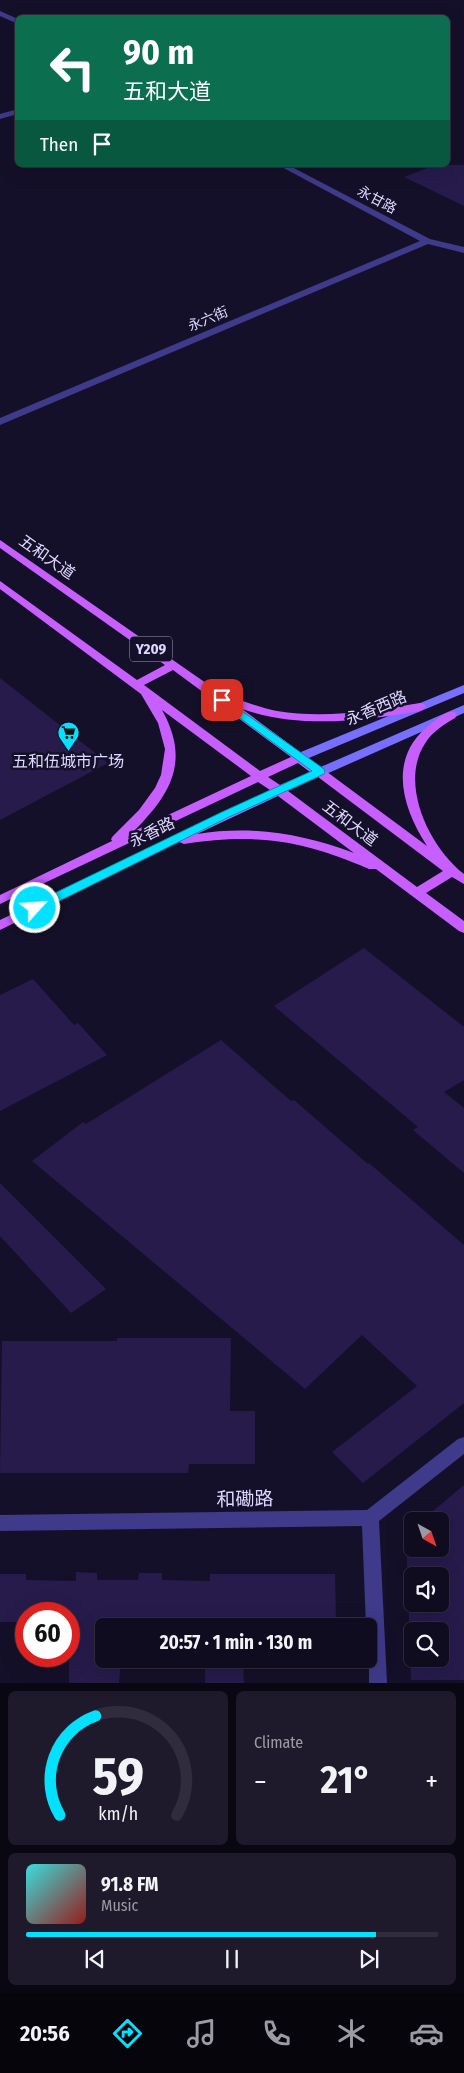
<!DOCTYPE html>
<html lang="en">
<head>
<meta charset="utf-8">
<style>
	body { margin:0; font-family:"Fira Sans Condensed","Noto Sans SC",sans-serif; background:#1e1a2c; color:#f1f3f6; height:100vh; display:flex; flex-direction:column; font-size:19px; white-space:nowrap }
	* { box-sizing:border-box; margin:0 }
	p { font-size:16px; color:#9c9ba4 }
	.icon { flex:none; width:28px; height:28px; fill:none; stroke:currentColor; stroke-width:2; stroke-linecap:round; stroke-linejoin:round }
	.map { position:relative; height:1683px; overflow:hidden }
	.sheet { display:flex; flex-direction:column; gap:8px; padding:8px; background:#090711; flex:1 }
	.sheet>* { flex:none }
	.guide { position:absolute; left:15px; top:15px; width:435px; height:152px; border-radius:8px; box-shadow:0 5px 20px #0002,0 0 0 1px #302c3d; background:#0b6e4f; color:#fff; overflow:hidden }
	.needle { width:32px; rotate:140deg }
	.fabs { position:absolute; left:404px; top:1512px; display:grid; gap:10px }
	.fabs a { display:grid; place-items:center; width:45px; height:45px; border-radius:8px; background:#100c1f; box-shadow:0 5px 20px #0002,0 0 0 1px #302c3d; font-size:25px }
	.speed { position:absolute; left:15px; top:1602px; display:flex; gap:10px; font-size:25px; font-weight:700; text-align:center }
	.speed>* { display:grid; place-content:center; width:65px; height:65px; border-radius:50%; background:#100c1f; box-shadow:0 5px 20px #0002,0 0 0 1px #302c3d; line-height:1 }
	.speed .limit { border:8px solid #d22; background:#fff; color:#111 }
	.pin { position:absolute; display:grid; place-items:center; width:42px; height:42px; color:#fff; margin:-21px; border-radius:10px; box-shadow:0 2px 8px #0006 }
	.me { position:absolute; width:55px; margin:-28px; rotate:64deg; stroke-linejoin:round; filter:drop-shadow(0 0 4px #0008) }
	.turn { display:flex; align-items:center; gap:18px; height:105px; padding:0 25px; font-size:22px }
	.turn .icon { width:65px; height:65px; stroke-width:2.5 }
	.turn b { display:block; font-size:35px; line-height:42px }
	.then { display:flex; align-items:center; height:48px; padding:0 25px; background:#0003; gap:10px; font-size:19px }
	.big { font-size:38px; font-weight:700; line-height:1.1 }
	.sheet .widget { flex:1; display:flex; flex-direction:column; justify-content:center; gap:8px; min-width:0; padding:0 18px; border-radius:8px; background:#1e1a2c }
	.sheet .dial { align-items:center; gap:0 }
	.dial svg { height:130px; overflow:visible; fill:none; stroke:#302c3d; stroke-width:7; stroke-linecap:round; text-anchor:middle }
	.dial text { fill:#f1f3f6; stroke:none }
	.song { display:flex; align-items:center; gap:15px }
	.cover { width:60px; height:60px; border-radius:8px; background:linear-gradient(135deg,hsl(180 70% 55%),hsl(0 70% 35%)) }
	.played { height:5px; border-radius:2px; background:linear-gradient(90deg,#04e1ff 85%,#302c3d 85%) }
	.keys { display:flex; justify-content:space-around; direction:ltr }
	.heat { display:flex; justify-content:space-between; align-items:center; font-size:28px; direction:ltr }
	.sheet .tiles { flex:1; display:grid; gap:8px; grid-template-columns:1fr 1fr }
	.widget:last-child { grid-column:span 2 }
	.trip { position:absolute; left:95px; top:1618px; width:282px; height:50px; border-radius:8px; background:#100c1f; box-shadow:0 5px 20px #0002,0 0 0 1px #302c3d; font-weight:700; line-height:50px; text-align:center }
	.tab-bar { display:flex; height:80px; justify-content:space-around; align-items:center; background:#06050c; color:#9c9ba4 }
	.tab-bar .icon { width:35px; height:35px }
	.tab-bar .selected { color:#04e1ff }
	.tab-bar b { font-size:22px; color:#f1f3f6 }
	.map>svg:first-child { display:block }
	.building { fill:#261b4b; fill-rule:evenodd }
	.lines { fill:none; stroke-linecap:round; stroke-linejoin:round }
	.street { fill:#3f3a89; fill-rule:evenodd }
	.secondary { fill:#766fff; fill-rule:evenodd }
	.primary { fill:#c75fff; fill-rule:evenodd }
	.route { fill:#04e1ff; stroke:#0392a6 }
	.labels { text-anchor:middle; dominant-baseline:central; stroke-width:5; stroke-linejoin:round; paint-order:stroke }
	.far-street-label { font-size:14px; fill:#ddd8ff; stroke:#151029 }
	.shield { fill:#151029; stroke:#a19cbf; stroke-width:1 }
	.shield-label { font-size:15px; font-weight:bold; fill:#ddd8ff }
	.street-label { font-size:16px; fill:#ddd8ff; stroke:#151029 }
	.poi-label { font-size:16px; fill:#ddd8ff; stroke:#151029 }
	.near-street-label { font-size:19px; fill:#ddd8ff; stroke:#151029 }
</style>
</head>
<body>
<div class="map">
<svg width="464" height="1683" viewBox="0 0 464 1683">
	<rect width="100%" height="100%" fill="#151029"/>
	<!-- building -->
	<g class="building">
		<polygon points="435,165 464,165 464,206 404,177"/>
		<polygon points="0,678 108,763 0,820"/>
		<polygon points="364,948 464,1027 464,1080 444,1092 464,1108 464,1173 413,1130 418,1127 274,1006"/>
		<polygon points="33,979 74,1025 78,1023 107,1055 0,1111 0,995"/>
		<polygon points="221,1040 291,1101 294,1100 368,1164 369,1163 464,1245 464,1403 363,1483 332,1452 417,1386 362,1335 305,1389 32,1161 83,1122 86,1124"/>
		<polygon points="0,1183 106,1289 71,1313 0,1236"/>
		<polygon points="117,1338 231,1338 230,1411 255,1411 255,1464 189,1464 188,1473 0,1473 2,1341 117,1341"/>
		<path d="M464,1485V1680H411L406,1534L412,1528V1549H440V1521H421ZM412,1576H440V1604H412ZM412,1631H440V1659H412Z"/>
		<polygon points="76,1572 97,1573 97,1580 138,1580 139,1573 162,1573 162,1580 210,1581 210,1574 335,1574 336,1623 243,1623 243,1626 186,1625 104,1626 104,1659 121,1659 119,1683 69,1683 69,1614 26,1614 26,1622 0,1622 0,1574 26,1574 26,1580 76,1581"/>
		<polygon points="205,1659 243,1659 244,1683 205,1683"/>
	</g>
	<g class="lines">
		<!-- street -->
		<g class="street">
			<polygon points="0,11 18,19 18,24 0,16"/>
			<polygon points="18,109 18,114 0,119 0,114"/>
			<polygon points="278,165 288,165 430,239 464,247 464,253 428,244 0,425 0,418 420,241"/>
			<polygon points="464,1437 464,1454 379,1521 387,1683 369,1683 369,1626 366,1626 362,1526 0,1531 0,1515 367,1510 458,1439"/>
		</g>
		<!-- secondary -->
		<g class="secondary">
			<polygon points="464,685 464,693 304,760 296,760 294,757 296,754"/>
			<polygon points="464,705 464,713 324,775 320,776 314,772 316,769"/>
		</g>
		<!-- primary -->
		<path class="primary" d="M0,540L229,699L232,698C247,702 261,708 277,711C324,719 373,711 420,703L424,704L426,707L420,711C361,721 300,729 242,709L427,846C401,806 387,756 432,723C439,718 446,710 455,712L457,715L455,718C445,724 433,731 426,742C398,782 429,847 464,874V884L452,877L426,893L464,921V933L459,931L376,869H369C302,840 256,833 184,844L179,842L0,930V920L270,790L258,782L0,904V895L112,841L111,839L113,836L139,810L155,788L161,775L165,749L158,723L141,694L0,589V581L137,680L165,665L0,548ZM173,670L291,757L260,771L144,685ZM162,710L251,776L134,831C172,793 190,760 162,710ZM298,763L310,772L280,785L268,777ZM318,777L443,871L417,887L288,791ZM278,796L354,853C303,834 252,825 197,834Z"/>
	</g>
	<!-- route -->
	<polygon class="route" points="222,697 324,769 325,772 324,774 229,817 39,911 30,911 29,908 30,905 222,812 312,771 218,702 216,700"/>
	<!-- icons -->
	<defs>
		<symbol id="supermarket-pin" viewBox="-11 -11 22 30"><path d="M0 17L-7.5 6A9.5 9.5 0 1 1 7.5 6Z" fill="#04e1ff" stroke="#151029"/><path d="M-6-5.5h2.5l.6 2H6L4.5 2H-2.5L-4.4-4H-6ZM-1.5 3.2a1.3 1.3 0 1 0 .1 0ZM3 3.2a1.3 1.3 0 1 0 .1 0Z" fill="#111"/></symbol>
	</defs>
	<g fill-rule="evenodd">
		<use href="#supermarket-pin" x="56" y="720" width="25" height="34"/>
	</g>
	<g class="labels">
		<!-- far-street labels -->
		<g class="far-street-label">
			<text transform="translate(377 200) rotate(28)">永甘路</text>
			<text transform="translate(208 319) rotate(-23)">永六街</text>
		</g>
		<!-- shield labels -->
		<rect class="shield" x="130" y="636.5" width="42" height="25" rx="4"/>
		<g class="shield-label">
			<text x="151" y="649">Y209</text>
		</g>
		<!-- street labels -->
		<g class="street-label">
			<text transform="translate(47 557) rotate(35)">五和大道</text>
			<text transform="translate(376 708) rotate(-23)">永香西路</text>
			<text transform="translate(350 823) rotate(37)">五和大道</text>
			<text transform="translate(152 832) rotate(-26)">永香路</text>
		</g>
		<!-- poi labels -->
		<g class="poi-label">
			<text x="68" y="761">五和伍城市广场</text>
		</g>
		<!-- near-street labels -->
		<g class="near-street-label">
			<text transform="translate(245 1499) rotate(-1)">和磡路</text>
		</g>
	</g>
</svg>
<div class="fabs">
<a><svg class="needle" viewBox="-14 -14 28 28"><path d="M0-13l5 13h-10z" fill="#e53935"/><path d="M0 13l5-13h-10z" fill="#9c9ba4"/></svg></a>
<a><svg class="icon" aria-label="sound" viewBox="0 0 24 24"><path d="M4 9h4l5-4v14l-5-4H4zM17 9q2 3 0 6"/></svg></a>
<a><svg class="icon" aria-label="search" viewBox="0 0 24 24"><circle cx="10" cy="10" r="6"/><path d="M15 15l6 6"/></svg></a>
</div>
<div class="speed"><div class="limit">60</div></div>
<div class="pin" style="left:222px;top:700px;background:#d93025"><svg class="icon" aria-label="arrive" viewBox="0 0 24 24"><path d="M6 21V4h12l-3 4 3 4H6"/></svg></div>
<svg class="me" style="left:35px;top:908px" viewBox="-20 -20 40 40"><circle r="17" fill="#04e1ff" stroke="#fff" stroke-width="3"/><path d="M0-11L8 9 0 5-8 9z" fill="#fff"/></svg>
<div class="trip">20:57 · 1 min · 130 m</div>
<div class="guide">
<div class="turn"><svg class="icon" aria-label="left" viewBox="0 0 24 24"><path d="M17 20v-9H6M10 6l-5 5 5 5"/></svg><div><b>90 m</b>五和大道</div></div>
<div class="then">Then<svg class="icon" aria-label="arrive" viewBox="0 0 24 24"><path d="M6 21V4h12l-3 4 3 4H6"/></svg></div>
</div>
</div>
<section class="sheet">
<div class="tiles">
<div class="widget dial"><svg viewBox="0 0 100 80">
<path d="M14 69A42 42 0 1 1 86 69"/>
<path d="M14 69A42 42 0 0 1 36 8" stroke="#04e1ff"/>
<text x="50" y="56" font-size="32" font-weight="700">59</text>
<text x="50" y="72" font-size="11">km/h</text>
</svg></div>
<div class="widget"><p>Climate</p>
<div class="heat"><a>−</a><b class="big">21°</b><a>+</a></div>
</div>
<div class="widget">
<div class="song"><i class="cover"></i><div><b>91.8 FM</b><p>Music</p></div></div>
<div class="played"></div>
<div class="keys"><svg class="icon" aria-label="previous" viewBox="0 0 24 24"><path d="M18 5L8 12l10 7zM5 5v14"/></svg><svg class="icon" aria-label="pause" viewBox="0 0 24 24"><path d="M8 5v14M16 5v14"/></svg><svg class="icon" aria-label="next" viewBox="0 0 24 24"><path d="M6 5l10 7-10 7zM19 5v14"/></svg></div>
</div>
</div>
</section>
<nav class="tab-bar">
<b>20:56</b>
<svg class="icon selected" aria-label="directions" viewBox="0 0 24 24"><path d="M12 3l9 9-9 9-9-9zM9 14v-3h6M13 9l2 2-2 2"/></svg>
<svg class="icon" aria-label="music" viewBox="0 0 24 24"><path d="M9 18V5l10-2v13"/><circle cx="6" cy="18" r="3"/><circle cx="16" cy="16" r="3"/></svg>
<svg class="icon" aria-label="phone" viewBox="0 0 24 24"><path d="M5 4h4l2 5-3 2q2 4 5 5l2-3 5 2v4C11 20 4 13 5 4z"/></svg>
<svg class="icon" aria-label="climate" viewBox="0 0 24 24"><path d="M12 3v18M4 7l16 10M4 17L20 7"/></svg>
<svg class="icon" aria-label="car" viewBox="0 0 24 24"><path d="M5 17H2v-5l4-1 3-4h7l3 4 3 1v5h-3M9 17h6M6 11h13"/><circle cx="7" cy="17" r="2"/><circle cx="17" cy="17" r="2"/></svg>
</nav>
</body>
</html>
